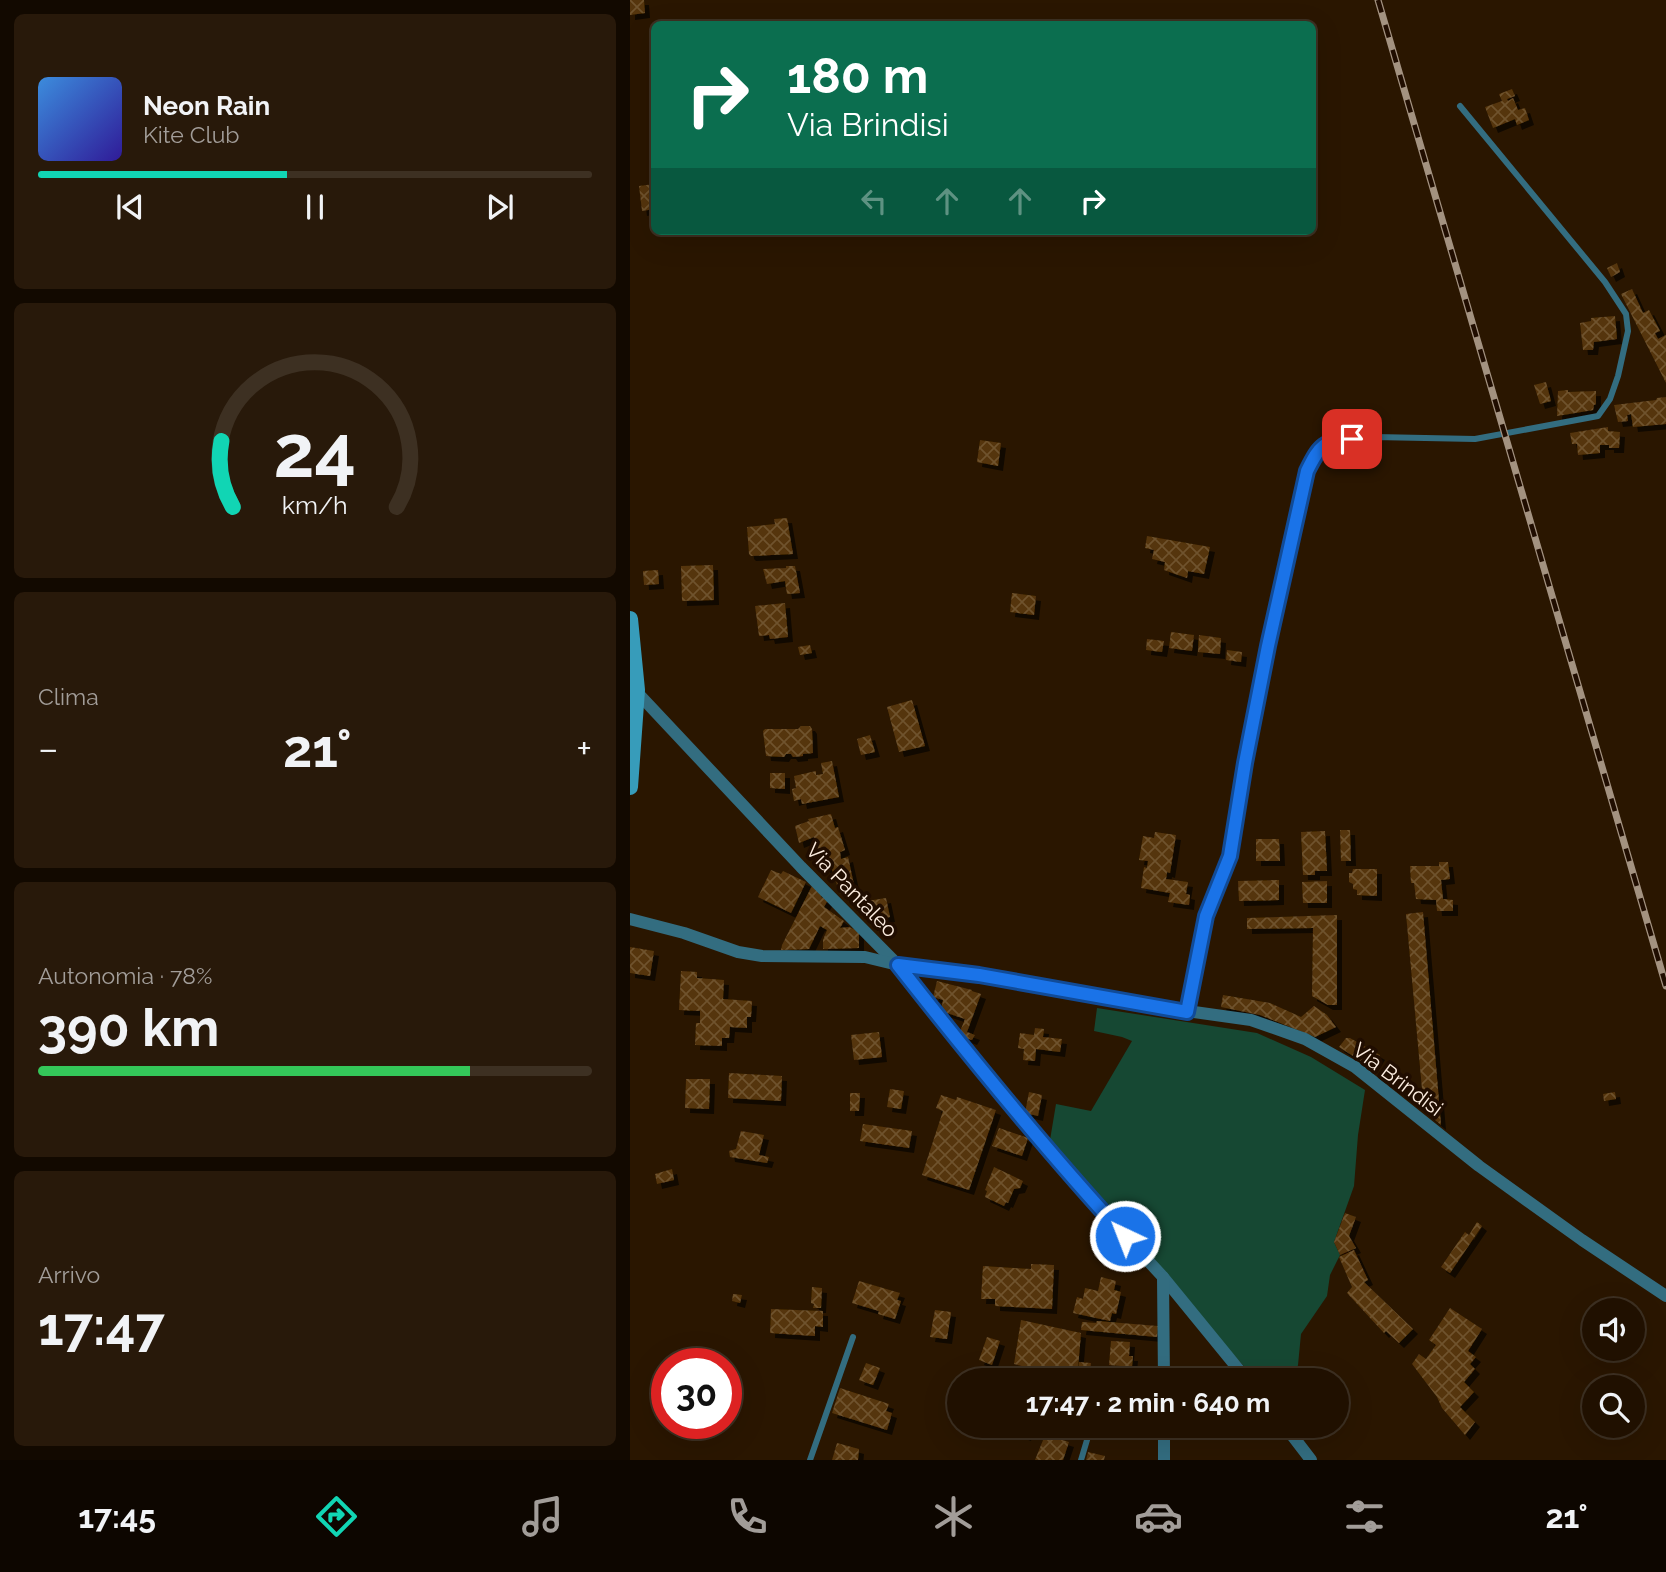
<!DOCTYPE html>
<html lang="it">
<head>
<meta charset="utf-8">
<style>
	body { margin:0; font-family:Raleway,sans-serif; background:#28190a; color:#f1f3f6; height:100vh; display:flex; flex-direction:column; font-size:26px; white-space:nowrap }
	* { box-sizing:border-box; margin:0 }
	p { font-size:23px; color:#a29d99 }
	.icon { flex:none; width:38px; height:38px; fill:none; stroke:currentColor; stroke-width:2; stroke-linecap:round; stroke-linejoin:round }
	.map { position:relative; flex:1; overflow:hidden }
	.drawer { display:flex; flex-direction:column; gap:14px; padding:14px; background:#120900; width:630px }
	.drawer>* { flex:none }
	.guide { position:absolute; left:21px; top:21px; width:665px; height:214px; border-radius:10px; box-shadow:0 7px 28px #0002,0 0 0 2px #3d3022; background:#0b6e4f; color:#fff; overflow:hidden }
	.controls { position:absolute; left:952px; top:1298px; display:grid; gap:14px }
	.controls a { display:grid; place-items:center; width:63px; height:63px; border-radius:50%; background:#201000; box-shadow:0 7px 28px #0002,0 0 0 2px #3d3022; font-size:35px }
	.speed { position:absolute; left:21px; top:1348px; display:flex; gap:14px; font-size:35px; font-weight:700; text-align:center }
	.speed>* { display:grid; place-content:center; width:91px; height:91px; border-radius:50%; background:#201000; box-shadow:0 7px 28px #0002,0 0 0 2px #3d3022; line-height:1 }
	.speed .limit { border:10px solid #d22; background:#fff; color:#111 }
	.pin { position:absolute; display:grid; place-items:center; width:60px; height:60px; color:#fff; margin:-30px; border-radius:14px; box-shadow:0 4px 10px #0006 }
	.me { position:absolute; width:77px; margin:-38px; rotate:317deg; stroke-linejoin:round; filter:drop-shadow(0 0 5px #0008) }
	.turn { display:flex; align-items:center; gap:24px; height:147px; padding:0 21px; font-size:32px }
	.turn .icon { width:91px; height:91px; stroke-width:2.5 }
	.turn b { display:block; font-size:49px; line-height:60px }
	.lanes { display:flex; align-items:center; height:66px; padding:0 21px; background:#0003; justify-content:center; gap:35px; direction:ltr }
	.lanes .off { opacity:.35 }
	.big { font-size:52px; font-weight:700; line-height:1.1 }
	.drawer .card { flex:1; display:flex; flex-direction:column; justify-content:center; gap:10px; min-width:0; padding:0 24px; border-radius:10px; background:#28190a }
	.drawer .dial { align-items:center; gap:0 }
	.dial svg { height:182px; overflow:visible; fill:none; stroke:#3d3022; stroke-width:7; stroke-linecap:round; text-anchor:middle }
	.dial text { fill:#f1f3f6; stroke:none }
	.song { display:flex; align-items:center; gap:21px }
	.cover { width:84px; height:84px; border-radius:10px; background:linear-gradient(135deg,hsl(210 70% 55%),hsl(250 70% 35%)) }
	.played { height:7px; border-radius:4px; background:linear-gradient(90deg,#11d5b4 45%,#3d3022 45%) }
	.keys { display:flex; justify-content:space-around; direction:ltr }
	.heat { display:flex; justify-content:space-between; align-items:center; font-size:38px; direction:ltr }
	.charge { height:10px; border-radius:5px; background:linear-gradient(90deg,#34c759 78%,#3d3022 0) }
	.trip { position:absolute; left:317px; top:1368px; width:402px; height:70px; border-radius:35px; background:#201000; box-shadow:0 7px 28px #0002,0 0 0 2px #3d3022; font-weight:700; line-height:70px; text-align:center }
	.menu { display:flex; height:112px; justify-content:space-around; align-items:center; background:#0d0600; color:#a29d99 }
	.menu .icon { width:49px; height:49px }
	.menu .selected { color:#11d5b4 }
	.menu b { font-size:32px; color:#f1f3f6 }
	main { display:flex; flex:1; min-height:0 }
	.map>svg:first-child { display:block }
	.green { fill:#164833 }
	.building { fill:url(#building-cross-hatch); filter:url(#shadow) }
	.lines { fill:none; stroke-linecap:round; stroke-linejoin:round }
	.service { stroke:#336d80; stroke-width:6 }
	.minor { stroke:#336d80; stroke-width:12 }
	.secondary { stroke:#379cba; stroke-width:16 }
	.rail-casing { stroke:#a39280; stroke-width:7 }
	.rail { stroke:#200d00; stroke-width:4.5; stroke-dasharray:13; stroke-linecap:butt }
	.route-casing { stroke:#114b97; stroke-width:18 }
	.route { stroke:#1a73e8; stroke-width:12 }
	.labels { text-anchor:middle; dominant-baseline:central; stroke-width:7; stroke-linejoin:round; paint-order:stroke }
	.street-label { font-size:21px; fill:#fdeee0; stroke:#200d00 }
</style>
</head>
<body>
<main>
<section class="drawer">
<div class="card">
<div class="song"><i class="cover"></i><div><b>Neon Rain</b><p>Kite Club</p></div></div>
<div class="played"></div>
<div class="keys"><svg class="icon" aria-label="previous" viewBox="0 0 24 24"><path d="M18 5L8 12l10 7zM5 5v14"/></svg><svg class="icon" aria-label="pause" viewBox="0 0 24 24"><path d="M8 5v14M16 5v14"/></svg><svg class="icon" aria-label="next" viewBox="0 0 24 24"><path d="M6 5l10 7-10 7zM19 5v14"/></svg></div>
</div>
<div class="card dial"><svg viewBox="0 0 100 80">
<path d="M14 69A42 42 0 1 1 86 69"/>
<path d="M14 69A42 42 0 0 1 9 40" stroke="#11d5b4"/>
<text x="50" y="56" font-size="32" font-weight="700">24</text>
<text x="50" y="72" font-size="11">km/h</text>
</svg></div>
<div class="card"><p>Clima</p>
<div class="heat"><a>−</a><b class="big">21°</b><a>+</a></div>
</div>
<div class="card"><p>Autonomia · 78%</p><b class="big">390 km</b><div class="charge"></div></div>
<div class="card"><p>Arrivo</p><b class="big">17:47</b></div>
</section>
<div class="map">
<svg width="1036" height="1460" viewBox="0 0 1036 1460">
	<defs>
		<pattern id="building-cross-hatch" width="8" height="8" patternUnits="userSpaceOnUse" patternTransform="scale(1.75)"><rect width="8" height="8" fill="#54340a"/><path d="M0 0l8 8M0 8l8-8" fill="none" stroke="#6e522d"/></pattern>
		<filter id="shadow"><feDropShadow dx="5" dy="5" stdDeviation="0" flood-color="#0009"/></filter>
	</defs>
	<rect width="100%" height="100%" fill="#2a1600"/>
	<!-- green -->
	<polygon class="green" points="467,1008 627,1033 681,1057 735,1090 728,1135 724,1186 704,1242 710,1255 700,1275 697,1296 671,1334 668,1365 663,1381 627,1381 419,1146 426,1104 461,1111 502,1041 492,1037 464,1031"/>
	<!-- building -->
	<g class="building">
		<polygon points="0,0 14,0 15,13 0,15"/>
		<polygon points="882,89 885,96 877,99 878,101 883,98 888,110 895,108 899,120 887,125 885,119 863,128 855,107 872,101 869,94"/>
		<polygon points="20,126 24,126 24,147 23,147"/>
		<polygon points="24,184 24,209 12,211 9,186"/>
		<polygon points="987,263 990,272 981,277 977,268"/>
		<polygon points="1002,289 1013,313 1019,310 1030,331 1025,333 1028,339 1036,335 1036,383 991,294"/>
		<polygon points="985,316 987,339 964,342 963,350 953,350 950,323 961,321 961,318"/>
		<polygon points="916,382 921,401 910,404 904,385"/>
		<polygon points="938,390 938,392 966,391 966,404 964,405 963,410 927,416 928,391"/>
		<polygon points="1036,397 1036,424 1003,427 1001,414 997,415 998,421 988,422 984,405 1026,400 1027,398"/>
		<polygon points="978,427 978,431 990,432 989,448 979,448 979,445 970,445 970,453 948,455 947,444 942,444 940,433"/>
		<polygon points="350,440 371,443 368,466 347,462"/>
		<polygon points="157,518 163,554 121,556 119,554 117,527 145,524 144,519"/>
		<polygon points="517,536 580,547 574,574 558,571 557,578 534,570 535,562 522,559 524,550 515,548"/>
		<polygon points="83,565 84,600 52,601 51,566"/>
		<polygon points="156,566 165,566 170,593 157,594 155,581 137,584 133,569 156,568"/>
		<polygon points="28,570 29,584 14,585 13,571"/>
		<polygon points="382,593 406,596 404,615 380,612"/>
		<polygon points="155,603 158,637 140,639 139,635 129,636 125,606"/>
		<polygon points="541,632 564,635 562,651 539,648"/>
		<polygon points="569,635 591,638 590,654 568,652"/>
		<polygon points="517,639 534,641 532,652 516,650"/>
		<polygon points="180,645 182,653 170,655 168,647"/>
		<polygon points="597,650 612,652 611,662 596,660"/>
		<polygon points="282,700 295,746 269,752 257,707"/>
		<polygon points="171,726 180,726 182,729 183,753 173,754 173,756 163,757 161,754 156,754 154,757 136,756 133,731 135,729 168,729"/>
		<polygon points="240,735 245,752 231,755 227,739"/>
		<polygon points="202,761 209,797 172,804 171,799 164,801 162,789 166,788 164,776 186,771 186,775 193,774 191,763"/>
		<polygon points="140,773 155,773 155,789 140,788"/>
		<polygon points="201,814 205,828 208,827 215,850 210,852 211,859 218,857 226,894 219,896 218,892 210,894 201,867 195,868 194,862 186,863 182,847 186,846 184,837 169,843 165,826 179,821 178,819"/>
		<polygon points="710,830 720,830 721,861 711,861"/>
		<polygon points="695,831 697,871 685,871 685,875 673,875 671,832"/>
		<polygon points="525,832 546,835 540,873 537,872 536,879 558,882 556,894 560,895 559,905 538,902 540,893 511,888 514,867 517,868 518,861 509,860 513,836 524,838"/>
		<polygon points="626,839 649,839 650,861 626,861"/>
		<polygon points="809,862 818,862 820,879 811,880 813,899 823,900 823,911 807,911 806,900 786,899 784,883 781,883 780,866 809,866"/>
		<polygon points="723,869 747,869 747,896 727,895 727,890 723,889 723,884 719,882 719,873 722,873"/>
		<polygon points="141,870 151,874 153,871 176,882 161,913 128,897"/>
		<polygon points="649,880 649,900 609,901 608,881"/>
		<polygon points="697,881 697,903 673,903 672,882"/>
		<polygon points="184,882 193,892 191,897 198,900 194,907 214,921 210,928 219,927 229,931 229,948 193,949 193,940 197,930 190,926 179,949 151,950 152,945"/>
		<polygon points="256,898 260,917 250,919 251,924 242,926 237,901"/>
		<polygon points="793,912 811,1125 794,1111 776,914"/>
		<polygon points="707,915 707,1005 698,1005 682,996 683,928 617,929 617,918"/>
		<polygon points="0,947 24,951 20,976 0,973"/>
		<polygon points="51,971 67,972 67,978 94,980 93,999 122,1001 121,1017 117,1017 117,1028 100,1027 99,1038 92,1038 92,1046 65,1045 66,1023 70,1023 70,1011 49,1010"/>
		<polygon points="307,981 342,990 342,991 351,994 337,1032 345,1035 342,1040 336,1038 333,1040 329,1034 335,1019 311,1011 313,1000 303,997"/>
		<polygon points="593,995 640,1003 671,1017 684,1006 697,1015 706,1027 685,1037 630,1015 591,1007"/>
		<polygon points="405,1028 414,1029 413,1037 432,1039 430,1052 406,1049 405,1061 393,1060 394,1049 388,1048 390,1033 404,1035"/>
		<polygon points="249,1032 252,1057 224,1060 221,1035"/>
		<polygon points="716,1038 720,1038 750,1055 742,1068 709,1047"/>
		<polygon points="99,1073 152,1076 151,1101 98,1098"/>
		<polygon points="56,1079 80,1079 79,1109 55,1108"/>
		<polygon points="260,1089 274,1091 271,1109 257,1107"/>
		<polygon points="399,1092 412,1095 408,1116 395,1113"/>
		<polygon points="985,1092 986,1099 974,1101 973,1094"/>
		<polygon points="220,1093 230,1093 229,1111 220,1111"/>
		<polygon points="311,1095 326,1100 327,1097 366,1110 339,1190 292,1175 313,1111 306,1108"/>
		<polygon points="233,1124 282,1131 279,1148 230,1141"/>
		<polygon points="369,1128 398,1138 392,1156 362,1146"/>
		<polygon points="111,1131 134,1135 129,1155 139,1157 137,1163 100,1157 99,1151 106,1149"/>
		<polygon points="364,1167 393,1181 390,1188 384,1189 378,1203 376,1202 374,1206 355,1197 357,1191 355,1190"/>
		<polygon points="42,1169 44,1180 27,1184 25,1174"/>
		<polygon points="715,1213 726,1217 719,1236 726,1248 710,1255 704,1242"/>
		<polygon points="847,1222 852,1226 820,1273 811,1267 835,1232 839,1235"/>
		<polygon points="724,1250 738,1280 734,1282 783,1329 769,1343 756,1331 754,1333 717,1293 722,1287 709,1257"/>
		<polygon points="401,1264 424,1265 422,1309 365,1306 365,1299 351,1299 353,1266 401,1269"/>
		<polygon points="471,1277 486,1281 484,1290 491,1292 486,1314 482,1313 480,1321 443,1313 447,1297 453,1299 455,1288 468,1291"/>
		<polygon points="229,1281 270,1293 267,1300 271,1301 265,1319 248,1314 249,1311 222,1303"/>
		<polygon points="182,1287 192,1288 191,1308 183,1308 184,1304 181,1303"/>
		<polygon points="103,1294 112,1295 110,1303 102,1301"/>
		<polygon points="820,1308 852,1329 838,1351 846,1357 840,1364 845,1369 834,1382 844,1392 830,1407 845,1422 835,1435 812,1408 807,1397 782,1364 789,1354 796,1359 806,1345 799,1340"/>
		<polygon points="141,1309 193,1311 193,1327 185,1326 185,1336 140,1333"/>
		<polygon points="305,1310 321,1312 317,1339 300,1337"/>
		<polygon points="391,1320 451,1333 448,1368 444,1379 411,1370 407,1381 381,1381 382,1374 397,1377 399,1368 384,1364"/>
		<polygon points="467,1321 528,1326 527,1337 451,1330 452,1322 466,1323"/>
		<polygon points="357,1337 370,1341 362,1365 349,1360"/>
		<polygon points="481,1341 500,1342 499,1356 503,1356 502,1367 479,1365"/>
		<polygon points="449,1362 461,1363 459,1379 447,1378"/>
		<polygon points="236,1363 250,1368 243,1385 229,1380"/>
		<polygon points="210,1388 259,1404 256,1411 262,1413 257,1430 202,1413"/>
		<polygon points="387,1426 399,1426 396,1436 385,1432"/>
		<polygon points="415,1435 439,1442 433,1460 405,1460"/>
		<polygon points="207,1443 229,1449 228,1460 202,1460"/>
		<polygon points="458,1452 475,1456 474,1460 456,1460"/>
	</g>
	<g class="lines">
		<!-- service -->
		<g class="service">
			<polyline points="557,1011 576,916 601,856 615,763 633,671 677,471 687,450 699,440 745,437 845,439 968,416 980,399 988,376 998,331 996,314 975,282 830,106"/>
			<polyline points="180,1460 223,1337"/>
			<polyline points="451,1460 460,1430 526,1426"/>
		</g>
		<!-- minor -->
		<g class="minor">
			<polyline points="3,688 171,867 268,965 342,1060 439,1175 533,1277 618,1381"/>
			<polyline points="0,919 54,933 108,952 132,956 235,957 268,965 349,975 557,1011 621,1020 675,1039 725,1067 849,1166 952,1240 1036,1296"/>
			<polyline points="533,1277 534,1381"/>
			<polyline points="534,1426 534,1460"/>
			<polyline points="655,1426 681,1460"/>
		</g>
		<!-- secondary -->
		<polyline class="secondary" points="0,619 7,690 0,787"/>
		<defs>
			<polyline id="rail" points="748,0 1036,986"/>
		</defs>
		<!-- rail casing -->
		<use href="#rail" class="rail-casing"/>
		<!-- rail -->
		<use href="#rail" class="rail"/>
	</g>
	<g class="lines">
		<defs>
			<path id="route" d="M495,1236C415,1149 341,1058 268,965L349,975L557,1012L576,916L600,856L615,763L638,646L677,471C690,445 693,441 722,439"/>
		</defs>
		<!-- route casing -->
		<use href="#route" class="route-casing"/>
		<!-- route -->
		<use href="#route" class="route"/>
	</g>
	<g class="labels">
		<!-- street labels -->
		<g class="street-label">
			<text transform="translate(222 890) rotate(46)">Via Pantaleo</text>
			<text transform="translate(768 1079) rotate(37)">Via Brindisi</text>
		</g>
	</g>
</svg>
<div class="controls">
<a><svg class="icon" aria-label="sound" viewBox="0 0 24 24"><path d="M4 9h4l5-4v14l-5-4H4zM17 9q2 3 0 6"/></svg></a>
<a><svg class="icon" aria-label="search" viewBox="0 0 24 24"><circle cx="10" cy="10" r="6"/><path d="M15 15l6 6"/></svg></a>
</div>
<div class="speed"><div class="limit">30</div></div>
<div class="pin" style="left:722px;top:439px;background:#d93025"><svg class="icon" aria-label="arrive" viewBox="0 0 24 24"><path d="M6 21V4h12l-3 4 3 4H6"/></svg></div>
<svg class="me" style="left:495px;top:1236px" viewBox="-20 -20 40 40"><circle r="17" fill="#1a73e8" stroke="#fff" stroke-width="3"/><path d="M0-11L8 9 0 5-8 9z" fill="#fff"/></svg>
<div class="trip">17:47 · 2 min · 640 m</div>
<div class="guide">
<div class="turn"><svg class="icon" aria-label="right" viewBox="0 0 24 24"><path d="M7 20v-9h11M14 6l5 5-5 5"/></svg><div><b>180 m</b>Via Brindisi</div></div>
<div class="lanes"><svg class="icon off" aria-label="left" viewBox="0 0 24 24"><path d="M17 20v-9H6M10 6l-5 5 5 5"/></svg><svg class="icon off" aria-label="ahead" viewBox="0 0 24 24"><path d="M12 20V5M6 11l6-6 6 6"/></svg><svg class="icon off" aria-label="ahead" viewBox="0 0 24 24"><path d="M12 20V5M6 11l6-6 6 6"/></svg><svg class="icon" aria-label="right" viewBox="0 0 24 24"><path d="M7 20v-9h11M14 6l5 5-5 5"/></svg></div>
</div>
</div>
</main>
<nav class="menu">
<b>17:45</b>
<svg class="icon selected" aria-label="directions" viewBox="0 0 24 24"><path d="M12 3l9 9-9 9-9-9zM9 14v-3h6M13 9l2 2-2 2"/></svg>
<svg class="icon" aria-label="music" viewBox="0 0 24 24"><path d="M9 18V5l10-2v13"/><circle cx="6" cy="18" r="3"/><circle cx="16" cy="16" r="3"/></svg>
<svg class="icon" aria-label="phone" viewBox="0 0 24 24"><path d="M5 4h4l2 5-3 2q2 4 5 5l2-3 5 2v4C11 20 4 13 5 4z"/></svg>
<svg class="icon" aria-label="climate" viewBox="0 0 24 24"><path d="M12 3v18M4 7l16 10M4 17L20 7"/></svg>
<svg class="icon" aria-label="car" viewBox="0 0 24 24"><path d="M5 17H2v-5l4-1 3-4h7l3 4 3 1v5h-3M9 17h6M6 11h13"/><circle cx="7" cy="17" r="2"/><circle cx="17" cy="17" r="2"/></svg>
<svg class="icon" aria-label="filters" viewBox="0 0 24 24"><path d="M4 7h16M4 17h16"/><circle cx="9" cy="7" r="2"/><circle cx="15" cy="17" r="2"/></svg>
<b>21°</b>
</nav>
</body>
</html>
